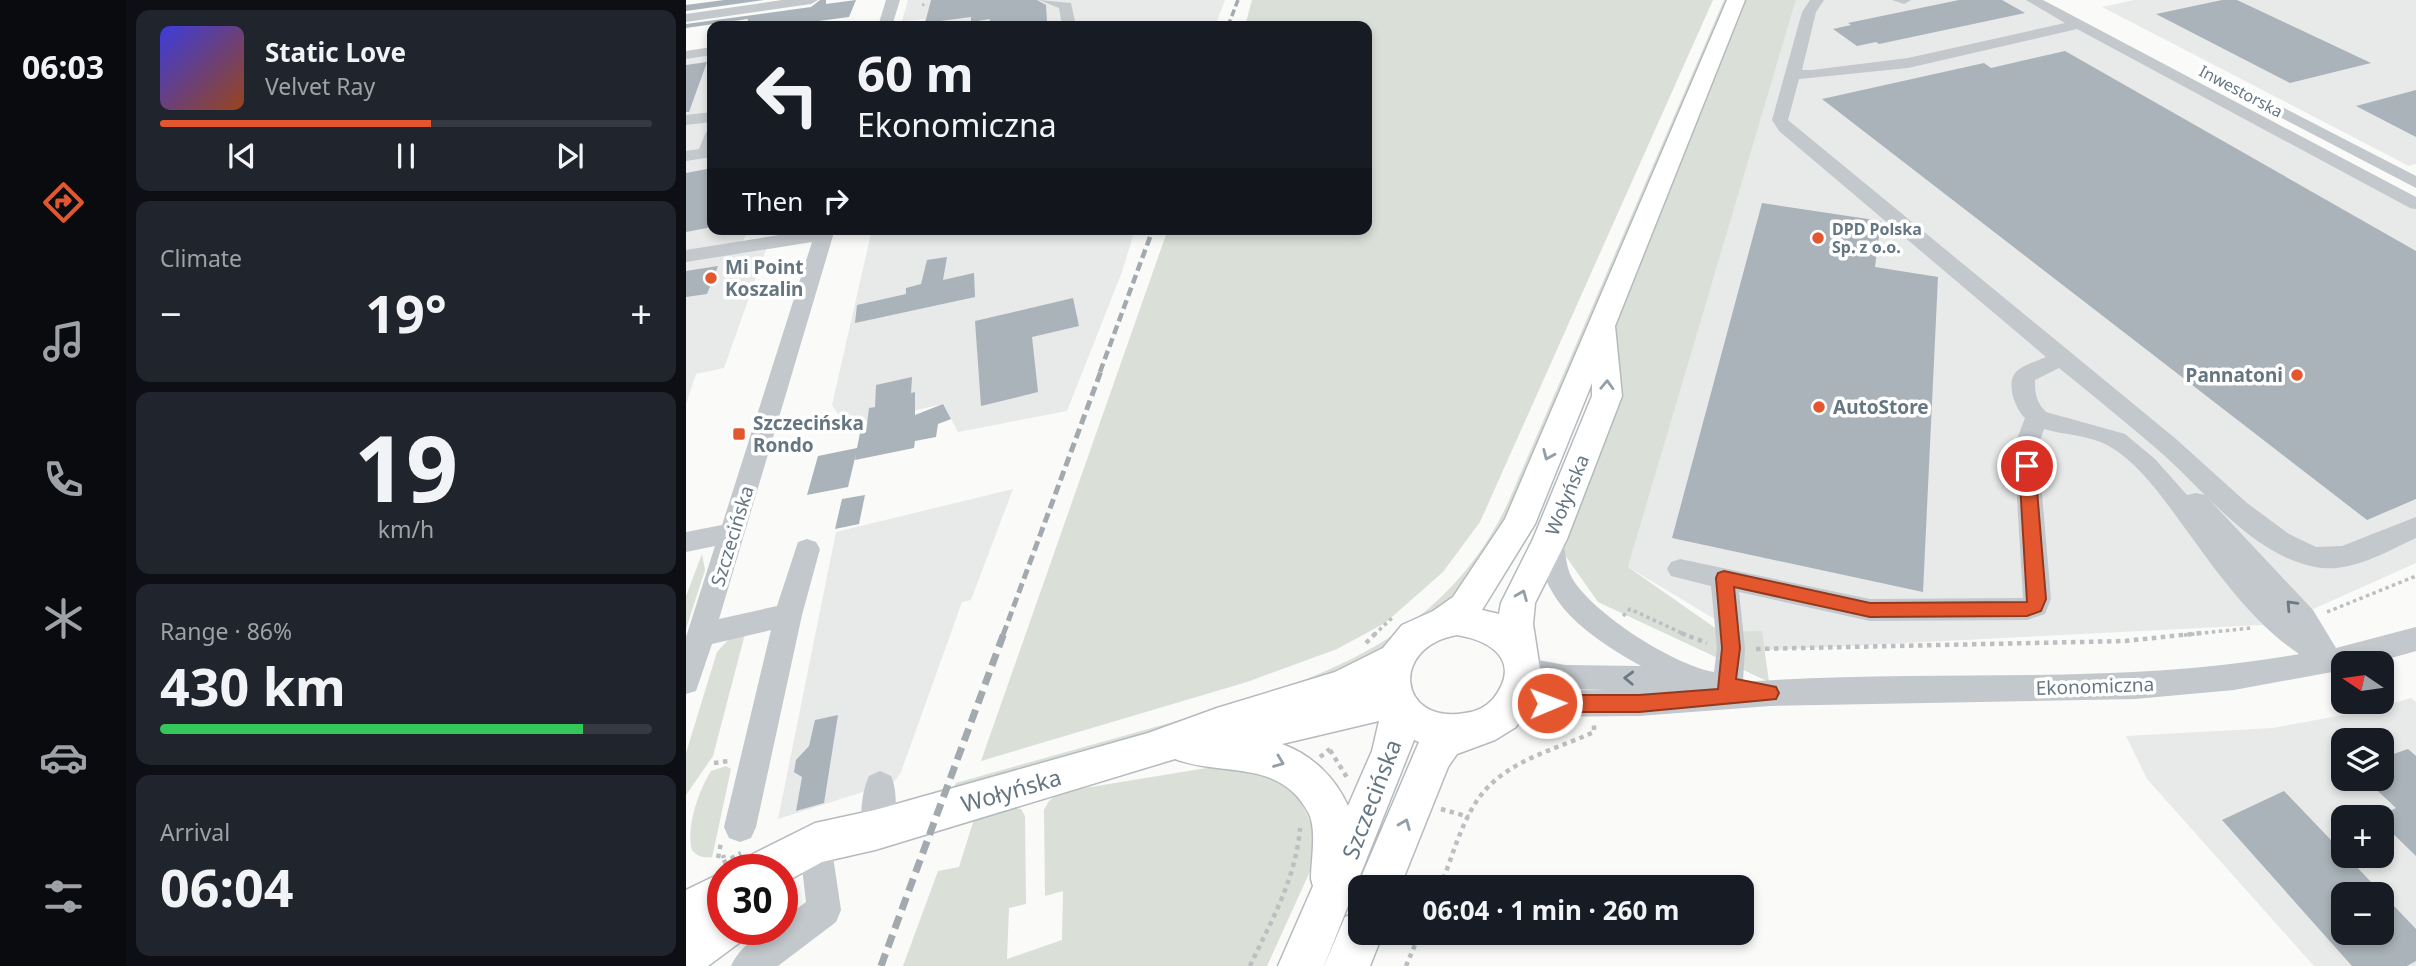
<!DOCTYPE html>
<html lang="en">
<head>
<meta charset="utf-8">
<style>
	body { margin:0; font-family:"Noto Sans",sans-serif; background:#20242c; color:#f1f3f6; height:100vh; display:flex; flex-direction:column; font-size:26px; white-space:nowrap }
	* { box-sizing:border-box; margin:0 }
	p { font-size:23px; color:#9ea1a6 }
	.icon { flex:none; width:38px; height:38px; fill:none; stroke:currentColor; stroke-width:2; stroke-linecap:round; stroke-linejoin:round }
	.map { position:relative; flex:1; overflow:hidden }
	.side { display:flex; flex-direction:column; gap:10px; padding:10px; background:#0d0f14; width:560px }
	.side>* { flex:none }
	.top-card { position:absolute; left:21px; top:21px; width:665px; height:214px; border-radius:14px; box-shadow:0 4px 10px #0003; background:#171b24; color:#f1f3f6; overflow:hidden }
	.needle { width:46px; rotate:283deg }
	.tools { position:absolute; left:1645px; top:651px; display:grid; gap:14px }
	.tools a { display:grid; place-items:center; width:63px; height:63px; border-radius:14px; background:#171b24; box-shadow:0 4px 10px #0003; font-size:35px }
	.speed { position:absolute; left:21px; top:854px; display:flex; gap:14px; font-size:35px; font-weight:700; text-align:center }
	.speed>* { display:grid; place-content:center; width:91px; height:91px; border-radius:50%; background:#171b24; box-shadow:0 4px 10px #0003; line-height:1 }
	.speed .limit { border:10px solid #d22; background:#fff; color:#111 }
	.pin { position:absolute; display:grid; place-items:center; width:60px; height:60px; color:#fff; margin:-30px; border:4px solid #fff; border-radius:50%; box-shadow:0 2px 7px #0007 }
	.me { position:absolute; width:77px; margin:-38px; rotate:89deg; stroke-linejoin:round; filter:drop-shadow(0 0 5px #0008) }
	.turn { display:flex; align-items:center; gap:24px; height:147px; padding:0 35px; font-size:32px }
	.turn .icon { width:91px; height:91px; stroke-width:2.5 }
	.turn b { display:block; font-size:49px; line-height:60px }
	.then { display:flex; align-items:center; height:66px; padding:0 35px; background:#0003; gap:14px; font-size:26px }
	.big { font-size:52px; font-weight:700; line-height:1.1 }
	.side .card { flex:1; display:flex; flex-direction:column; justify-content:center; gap:10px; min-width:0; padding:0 24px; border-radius:14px; background:#20242c }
	.side .dial { align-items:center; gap:0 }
	.dial b { font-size:91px; line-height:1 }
	.song { display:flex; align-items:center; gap:21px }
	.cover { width:84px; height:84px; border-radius:10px; background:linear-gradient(135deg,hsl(240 70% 55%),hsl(20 70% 35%)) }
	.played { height:7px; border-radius:4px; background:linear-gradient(90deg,#e4572e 55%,#363941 55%) }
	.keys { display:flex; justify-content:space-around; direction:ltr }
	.heat { display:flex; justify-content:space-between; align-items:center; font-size:38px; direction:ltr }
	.charge { height:10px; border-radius:5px; background:linear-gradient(90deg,#34c759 86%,#363941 0) }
	.trip { position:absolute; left:662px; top:875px; width:406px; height:70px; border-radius:14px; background:#171b24; box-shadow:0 4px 10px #0003; font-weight:700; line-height:70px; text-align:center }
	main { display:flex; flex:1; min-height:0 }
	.dock { display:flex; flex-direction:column; width:126px; justify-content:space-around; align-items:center; background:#090b0e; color:#9ea1a6 }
	.dock .icon { width:49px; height:49px }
	.dock .active { color:#e4572e }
	.dock b { font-size:32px; color:#f1f3f6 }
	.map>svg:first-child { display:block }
	.built { fill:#e8e9e9; fill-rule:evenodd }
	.green { fill:#dadfd7 }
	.building { fill:#aab3b9; fill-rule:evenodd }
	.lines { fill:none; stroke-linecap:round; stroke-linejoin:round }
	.major-casing { stroke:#b5babe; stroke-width:3 }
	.path-far2 { stroke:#bbbfc2; stroke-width:2.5; stroke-dasharray:2.5 2.5; stroke-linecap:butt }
	.path-far1 { stroke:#bbbfc2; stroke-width:3.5; stroke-dasharray:3.5 3.5; stroke-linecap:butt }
	.path { stroke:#bbbfc2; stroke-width:4.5; stroke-dasharray:4.5 4.5; stroke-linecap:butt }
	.minor { fill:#c3c8cc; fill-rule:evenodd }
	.major { fill:#fff; fill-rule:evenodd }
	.rail-far3 { stroke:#a2aab0; stroke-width:3.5; stroke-dasharray:7 3.5; stroke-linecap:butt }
	.rail-far2 { stroke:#a2aab0; stroke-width:4.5; stroke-dasharray:9 4.5; stroke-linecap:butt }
	.rail-far1 { stroke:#a2aab0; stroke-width:5; stroke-dasharray:10 5; stroke-linecap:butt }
	.rail { stroke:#a2aab0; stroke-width:7; stroke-dasharray:13 7; stroke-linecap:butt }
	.oneway { stroke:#939fa8 }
	.oneway2 { stroke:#6a7a87 }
	.route { fill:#e4572e; stroke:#94391e; stroke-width:2 }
	.poi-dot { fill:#e4572e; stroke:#fff; stroke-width:2.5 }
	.labels { text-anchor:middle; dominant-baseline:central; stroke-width:7; stroke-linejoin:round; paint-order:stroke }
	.far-street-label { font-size:16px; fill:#657683; stroke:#fff }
	.far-poi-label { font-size:16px; font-weight:bold; fill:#657683; stroke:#fff; text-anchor:start }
	.poi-label { font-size:19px; font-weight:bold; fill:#657683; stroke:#fff; text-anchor:start }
	.street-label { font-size:19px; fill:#657683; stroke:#fff }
	.near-street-label { font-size:23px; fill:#657683; stroke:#fff }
</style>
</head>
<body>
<main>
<nav class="dock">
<b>06:03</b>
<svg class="icon active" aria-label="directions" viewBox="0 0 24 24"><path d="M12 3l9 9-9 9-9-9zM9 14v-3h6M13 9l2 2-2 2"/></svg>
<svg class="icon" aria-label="music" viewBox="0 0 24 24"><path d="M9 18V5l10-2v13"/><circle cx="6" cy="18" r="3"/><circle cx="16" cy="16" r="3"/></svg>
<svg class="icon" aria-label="phone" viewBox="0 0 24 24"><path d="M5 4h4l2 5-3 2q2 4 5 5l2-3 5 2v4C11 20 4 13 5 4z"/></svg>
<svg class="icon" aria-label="climate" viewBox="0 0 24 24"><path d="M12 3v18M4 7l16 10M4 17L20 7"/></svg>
<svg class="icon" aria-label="car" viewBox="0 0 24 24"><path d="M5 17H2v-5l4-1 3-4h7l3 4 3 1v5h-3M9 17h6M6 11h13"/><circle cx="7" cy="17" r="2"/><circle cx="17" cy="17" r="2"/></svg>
<svg class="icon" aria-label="filters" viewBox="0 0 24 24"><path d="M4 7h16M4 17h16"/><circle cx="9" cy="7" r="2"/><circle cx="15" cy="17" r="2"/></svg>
</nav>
<section class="side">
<div class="card">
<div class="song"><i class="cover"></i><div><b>Static Love</b><p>Velvet Ray</p></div></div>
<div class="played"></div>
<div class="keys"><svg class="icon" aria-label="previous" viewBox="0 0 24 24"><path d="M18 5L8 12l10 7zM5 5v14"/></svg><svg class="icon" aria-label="pause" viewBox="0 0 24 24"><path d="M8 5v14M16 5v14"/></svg><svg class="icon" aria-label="next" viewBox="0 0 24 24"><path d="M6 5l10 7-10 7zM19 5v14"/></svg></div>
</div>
<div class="card"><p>Climate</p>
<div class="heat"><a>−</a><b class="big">19°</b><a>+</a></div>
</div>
<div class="card dial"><b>19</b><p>km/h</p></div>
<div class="card"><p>Range · 86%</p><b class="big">430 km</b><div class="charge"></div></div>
<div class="card"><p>Arrival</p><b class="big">06:04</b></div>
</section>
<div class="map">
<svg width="1730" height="966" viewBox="0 0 1730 966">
	<rect width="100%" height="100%" fill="#fafaf8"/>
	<!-- built -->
	<g class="built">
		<polygon points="222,0 539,0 529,26 237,26 239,19 216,21"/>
		<polygon points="1110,0 1354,0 1730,200 1730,563 1594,624 1080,650 942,567"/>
		<polygon points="1448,0 1730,0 1730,164 1723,166 1416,7"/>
		<polygon points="26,48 26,229 63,229 52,251 81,247 38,368 10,374 0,404 0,51"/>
		<polygon points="186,229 449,229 436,272 381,411 272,432 257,404 160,426 146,405"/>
		<polygon points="327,489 285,600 276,602 215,772 208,782 92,819 150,532"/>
		<path d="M1725,698L1730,702V966H1628L1461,779L1440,736L1587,728L1679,711ZM1657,740H1696V779H1657ZM1657,817H1696V856H1657ZM1657,894H1696V933H1657Z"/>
	</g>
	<!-- green -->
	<g class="green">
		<polygon points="566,0 1027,0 794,522 757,572 699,623 651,649 561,682 295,761 482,229 681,229 681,26 559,26"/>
		<path d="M1038,0H1043L830,507L768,599L667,671L265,795L270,783C340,763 410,744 480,724C620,684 753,647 821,505Z"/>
		<polygon points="1058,0 1110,0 942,567 1035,632 1076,631 1083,682 912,602 874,548 924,331"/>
		<polygon points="16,554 19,570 0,629 0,596"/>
		<polygon points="60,630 27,756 0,795 0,753 31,652 44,638"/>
		<polygon points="539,765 606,781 635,847 581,966 217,966 252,871 273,867 289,816 321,806 335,809 339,816 340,904 323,908 321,959 376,940 377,891 359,896 358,810 363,801 374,792"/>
		<path d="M40,766L45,769L27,853L26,857C17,858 12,857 6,850C0,829 11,796 22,776L25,771Z"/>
	</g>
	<!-- building -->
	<g class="building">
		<polygon points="38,0 78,0 0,11 0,5"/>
		<polygon points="134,0 140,0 140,4 170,0 163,17 95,26 60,26 62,19 0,28 0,24 125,7"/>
		<polygon points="245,0 351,0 360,5 361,22 303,26 304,19 285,22 285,17 239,23"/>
		<polygon points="1273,0 1316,0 1339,13 1193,44 1190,42 1171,46 1147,29 1165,25 1162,23"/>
		<polygon points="1536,0 1551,0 1685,63 1604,83 1470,14"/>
		<polygon points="1379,51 1730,251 1730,499 1681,520 1136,99 1298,63 1305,68"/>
		<polygon points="21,62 3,112 0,112 0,65"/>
		<polygon points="1730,90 1730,137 1670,106"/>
		<polygon points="26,168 26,227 0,232 0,173"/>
		<polygon points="1076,203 1195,221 1189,267 1252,277 1237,592 986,538"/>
		<polygon points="261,257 257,280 288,273 289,297 169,323 171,305 220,294 220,288 235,284 241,260"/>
		<polygon points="32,266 21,294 0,297 0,271"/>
		<polygon points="387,298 393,326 346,337 352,392 295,406 289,321"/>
		<polygon points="226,377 225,393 229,392 229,415 257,404 265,419 252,424 250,437 229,441 228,448 169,460 170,454 162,487 121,495 132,456 171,448 174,433 180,432 183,408 189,407 190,385"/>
		<polygon points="179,495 173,524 149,529 156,499"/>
		<polygon points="152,715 138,803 110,811 116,777 108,772 110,760 123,746 129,720"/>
		<polygon points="1722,749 1730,756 1730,856 1696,823 1696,817 1692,817 1710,808 1679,779 1696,779 1696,758"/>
		<path d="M1598,791L1730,929V961L1721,966H1666L1536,820ZM1657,894H1696V933H1657Z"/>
	</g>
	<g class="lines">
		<defs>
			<g id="major">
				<path d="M1041,0H1059L929,326L936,396L881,539L849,603L847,624L855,676L849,697L830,727L809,740L771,754L762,767L714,887H674V892L671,887L733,742L728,740L638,966H592L627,886L625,879C625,860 631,831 623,814C595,758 536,777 489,759L189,850L136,862L96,884V870H59L65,855L129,823L189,810L462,733L531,708L649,672L697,648L716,625L747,611L767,597L819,519ZM906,383V396L847,539L815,603L813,614L796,610L849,524ZM771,635C807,641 836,662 807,699C800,707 789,712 779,713C712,725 703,647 771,635ZM693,721L686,751L662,806C649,777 626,755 596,744Z"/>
				<polygon points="37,872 37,929 58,929 53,943 22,966 0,966 0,890"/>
				<polygon points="674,911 674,933 697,933 684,966 638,966 659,917"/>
			</g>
		</defs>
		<!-- major casing -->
		<use href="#major" class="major-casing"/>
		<!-- path-far2 -->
		<polyline class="path-far2" points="236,5 241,4"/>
		<!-- path-far1 -->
		<g class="path-far1">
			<polyline points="1641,612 1730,576"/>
			<polyline points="937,616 944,609 1000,635"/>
			<polyline points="688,635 707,617"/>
			<polyline points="1498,635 1565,628"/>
		</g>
		<!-- path -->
		<g class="path">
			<polyline points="995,633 1021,643"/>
			<polyline points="680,643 690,633"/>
			<polyline points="1070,649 1439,641 1515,633"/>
			<polyline points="644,750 662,779"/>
			<polyline points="634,757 644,749"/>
			<polyline points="28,763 43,761"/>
			<polyline points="755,809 783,817"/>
			<polyline points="37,855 38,858"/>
			<polyline points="32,858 35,843"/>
			<polyline points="37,863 55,853"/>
			<path d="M754,887C768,854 777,812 803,786C831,758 873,748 908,732V725"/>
			<polyline points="96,900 108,893"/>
			<path d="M564,966C585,921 610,879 614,828"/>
			<polyline points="720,966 734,933"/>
		</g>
		<!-- minor -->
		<g class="minor">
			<polygon points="96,0 132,0 125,4 0,22 0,14"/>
			<polygon points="200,0 214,0 206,26 192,26"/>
			<polygon points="353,0 385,3 390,26 376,26 373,8"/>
			<path d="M1124,0H1138L1130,12L1116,70H1126L1222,58L1379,23L1340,0H1357L1730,197V209L1724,208L1391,29L1222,68L1113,79L1102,120L1490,439L1561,503L1603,534L1630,547L1656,546L1730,517V538C1700,552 1663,574 1629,567C1564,554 1519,490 1472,450C1440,422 1406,395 1373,368L1349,380C1349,394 1350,402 1360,412L1439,434L1469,459L1501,495L1510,493L1519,495L1627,610L1650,648L1730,627V651L1688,663H1657V670L1548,690L1449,699L1084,706L953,716L827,717L817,713L812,704L817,695L827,691L919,690L879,689L827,678L823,669L827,660L837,657L879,665L955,666C913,642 862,611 854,558C852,549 850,541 855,532L864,529L873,532C881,546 878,564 886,578C907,614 988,665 1028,672L1031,648L1025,586L985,576L981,569L985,562L994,559L1184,599L1337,598L1328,447L1339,418C1330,410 1319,383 1330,372C1337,365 1351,361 1360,357L1093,131L1086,120L1116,12ZM1358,429C1378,435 1403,435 1421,445C1454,463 1479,501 1501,531C1533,575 1567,623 1613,654C1429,687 1243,668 1057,682L1059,648L1053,592L1184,621L1341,620L1359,614L1365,599L1352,447Z"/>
			<polygon points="1206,0 1225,0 1218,4"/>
			<polygon points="26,47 26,55 0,59 0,51"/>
			<polygon points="1542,79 1730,176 1730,188 1536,87 1534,84 1536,81"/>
			<polygon points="26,112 26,122 0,125 0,115"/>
			<polygon points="26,131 26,157 0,161 0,151 13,149 20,132"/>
			<polygon points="130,229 149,229 33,619 91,606 112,542 121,539 130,542 134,549 116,615 70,827 65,838 54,842 43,838 38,827 85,630 26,644 10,691 0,694 0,637 29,546 0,552 0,532 36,525 126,242 0,262 0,250"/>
			<path d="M194,771L205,776C213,794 210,822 202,840L191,844L180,840C172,822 175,794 183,776Z"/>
			<path d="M129,827L140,832L145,843L155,910L150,922L92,966H45C53,947 76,929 96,929V920L120,902L113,843L118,832Z"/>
		</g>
		<!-- major -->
		<use href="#major" class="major"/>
		<!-- rail-far3 -->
		<polyline class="rail-far3" points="542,26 552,0"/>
		<!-- rail-far2 -->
		<polyline class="rail-far2" points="414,372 467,229"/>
		<!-- rail-far1 -->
		<polyline class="rail-far1" points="317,635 415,371"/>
		<!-- rail -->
		<polyline class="rail" points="195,966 318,633"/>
	</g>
	<!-- one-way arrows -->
	<defs><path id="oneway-chevron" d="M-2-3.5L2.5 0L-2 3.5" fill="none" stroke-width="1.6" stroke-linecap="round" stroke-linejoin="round" transform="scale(1.75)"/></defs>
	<g class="oneway">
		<use href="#oneway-chevron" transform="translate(921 385) rotate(-88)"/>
		<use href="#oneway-chevron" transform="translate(862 455) rotate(113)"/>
		<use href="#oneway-chevron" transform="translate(836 595) rotate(-68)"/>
		<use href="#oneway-chevron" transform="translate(593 762) rotate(21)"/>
		<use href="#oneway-chevron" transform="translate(719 824) rotate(-68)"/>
	</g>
	<g class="oneway2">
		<use href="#oneway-chevron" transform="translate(1605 605) rotate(-133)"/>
		<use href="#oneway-chevron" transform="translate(943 678) rotate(-178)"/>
	</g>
	<!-- route -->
	<polygon class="route" points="1341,461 1349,466 1360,599 1355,611 1341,616 1184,617 1048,587 1054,648 1050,679 1090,687 1093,693 1090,699 953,712 861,712 854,709 851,703 854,697 861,695 953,695 1032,689 1036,648 1030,578 1032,573 1038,571 1184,603 1341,602 1333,466"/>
	<!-- markers -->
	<g class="poi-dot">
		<circle cx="1132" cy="238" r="7"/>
		<circle cx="25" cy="278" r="7"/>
		<circle cx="1611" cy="375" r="7"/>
		<circle cx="1133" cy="407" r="7"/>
		<rect x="46" y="427" width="14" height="14" rx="3.5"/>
	</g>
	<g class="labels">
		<!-- far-street labels -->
		<g class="far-street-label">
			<text transform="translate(1555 91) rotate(28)">Inwestorska</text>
		</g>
		<!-- far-poi labels -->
		<g class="far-poi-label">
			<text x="1146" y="229">DPD Polska<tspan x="1146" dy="18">Sp. z o.o.</tspan></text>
		</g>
		<!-- poi labels -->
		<g class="poi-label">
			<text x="39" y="267">Mi Point<tspan x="39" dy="22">Koszalin</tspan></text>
			<text x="1597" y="375" text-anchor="end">Pannatoni</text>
			<text x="1147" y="407">AutoStore</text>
			<text x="67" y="423">Szczecińska<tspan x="67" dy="22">Rondo</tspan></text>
		</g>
		<!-- street labels -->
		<g class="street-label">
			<text transform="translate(881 495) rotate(-68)">Wołyńska</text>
			<text transform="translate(46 536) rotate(-73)">Szczecińska</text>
			<text transform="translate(1409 686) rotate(-2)">Ekonomiczna</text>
		</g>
		<!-- near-street labels -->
		<g class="near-street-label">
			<text transform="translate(325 790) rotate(-16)">Wołyńska</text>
			<text transform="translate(685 799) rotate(-69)">Szczecińska</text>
		</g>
	</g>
</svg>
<div class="tools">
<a><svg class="needle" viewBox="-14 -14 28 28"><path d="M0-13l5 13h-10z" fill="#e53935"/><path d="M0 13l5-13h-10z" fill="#9ea1a6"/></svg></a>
<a><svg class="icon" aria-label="layers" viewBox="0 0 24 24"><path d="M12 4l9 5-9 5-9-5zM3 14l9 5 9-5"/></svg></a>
<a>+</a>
<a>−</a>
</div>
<div class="speed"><div class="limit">30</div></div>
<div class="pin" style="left:1341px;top:466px;background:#d93025"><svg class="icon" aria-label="arrive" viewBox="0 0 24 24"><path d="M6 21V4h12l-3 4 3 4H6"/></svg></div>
<svg class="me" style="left:861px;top:703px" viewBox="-20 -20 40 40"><circle r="17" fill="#e4572e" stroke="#fff" stroke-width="3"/><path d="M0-11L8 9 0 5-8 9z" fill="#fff"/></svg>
<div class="trip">06:04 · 1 min · 260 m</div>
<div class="top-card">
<div class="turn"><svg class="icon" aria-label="left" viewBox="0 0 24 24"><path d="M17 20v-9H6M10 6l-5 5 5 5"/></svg><div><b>60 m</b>Ekonomiczna</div></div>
<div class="then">Then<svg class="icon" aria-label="right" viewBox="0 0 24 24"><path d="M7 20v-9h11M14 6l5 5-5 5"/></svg></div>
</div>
</div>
</main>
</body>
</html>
